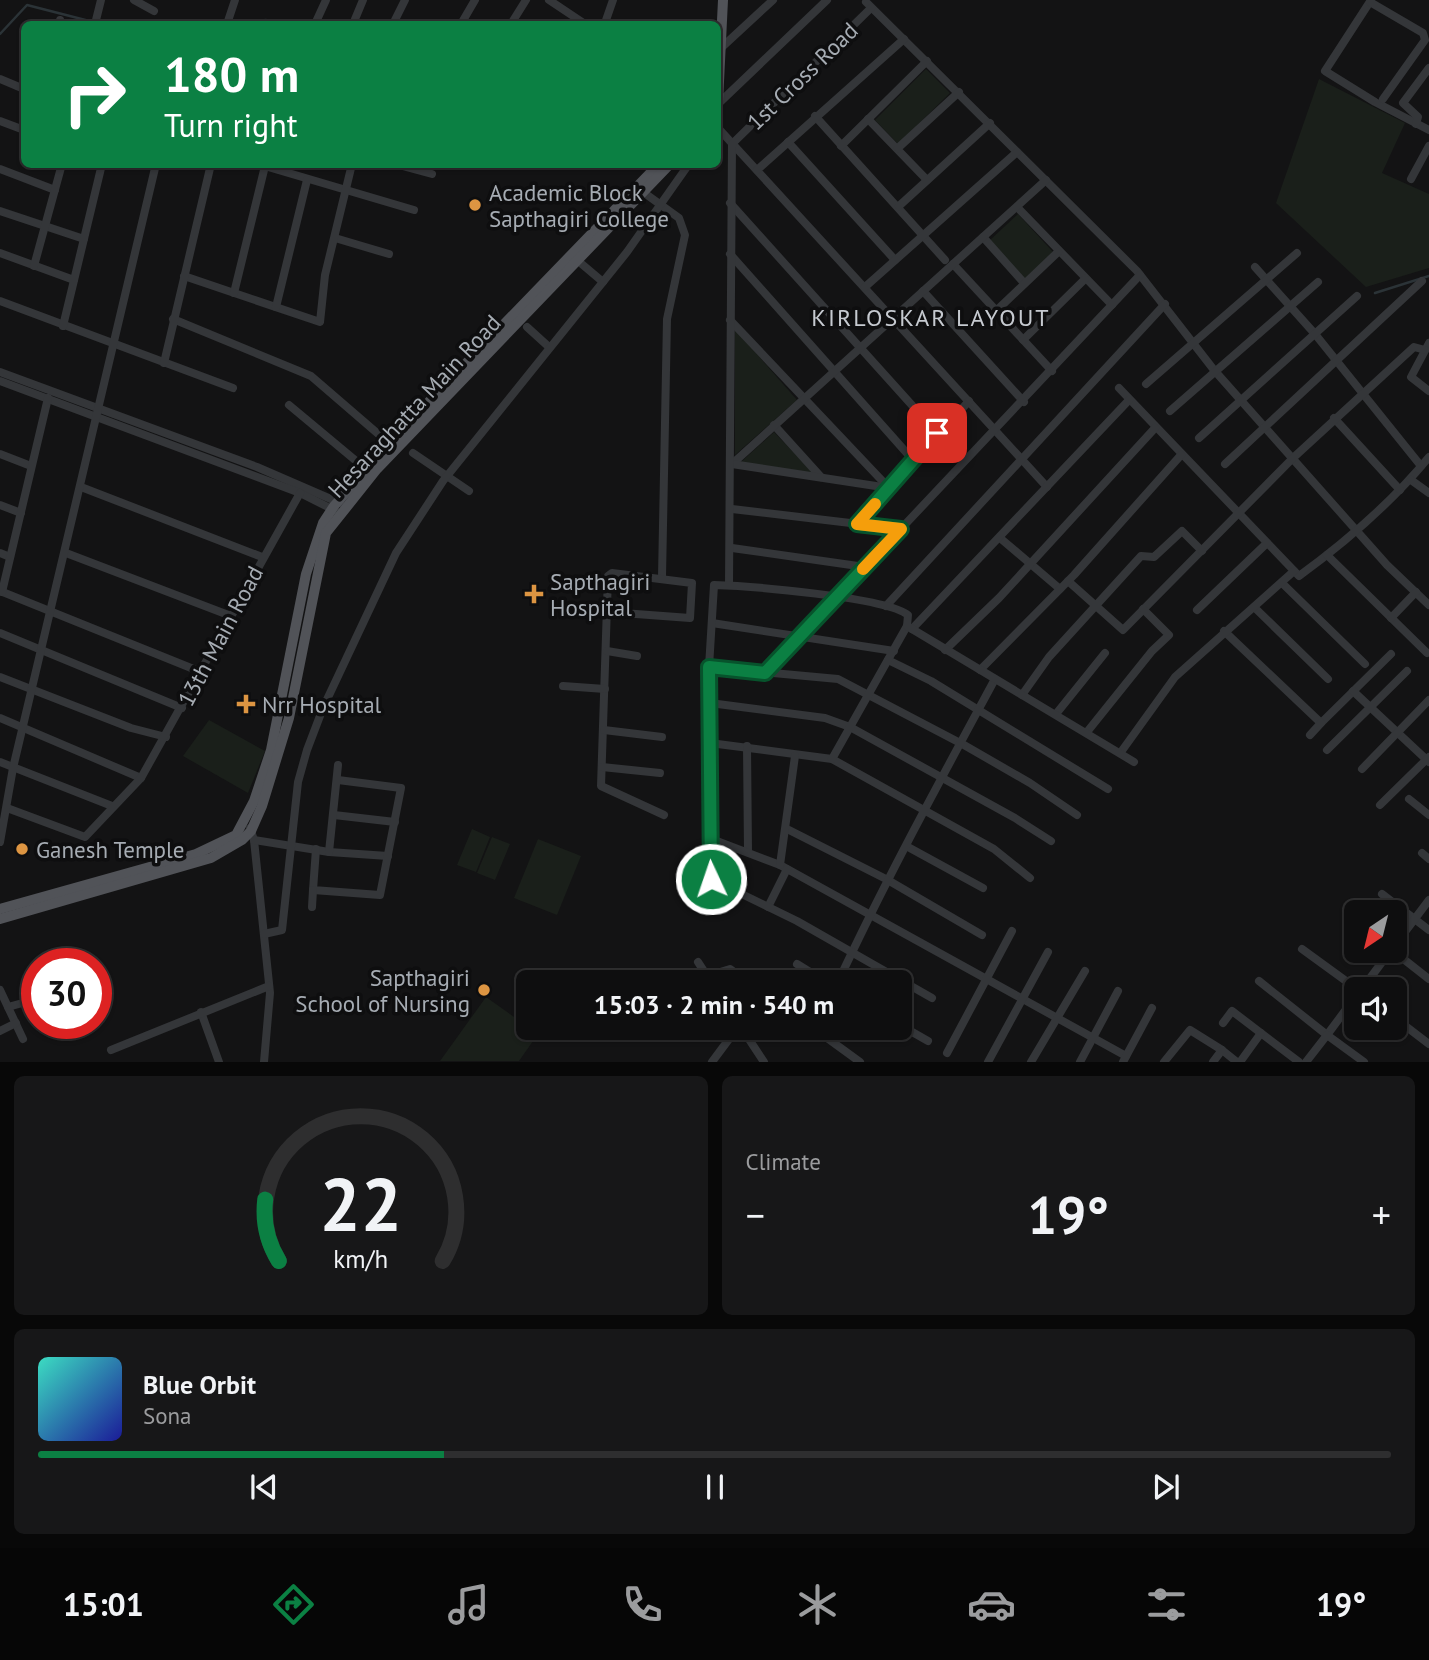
<!DOCTYPE html>
<html lang="en">
<head>
<meta charset="utf-8">
<style>
	body { margin:0; font-family:"PT Sans",sans-serif; background:#171718; color:#f1f3f6; height:100vh; display:flex; flex-direction:column; font-size:26px; white-space:nowrap }
	* { box-sizing:border-box; margin:0 }
	p { font-size:23px; color:#9b9c9e }
	.icon { flex:none; width:38px; height:38px; fill:none; stroke:currentColor; stroke-width:2; stroke-linecap:round; stroke-linejoin:round }
	.map { position:relative; height:1062px; overflow:hidden }
	.panel { display:flex; flex-direction:column; gap:14px; padding:14px; background:#080808; flex:1 }
	.panel>* { flex:none }
	.hud { position:absolute; left:21px; top:21px; width:700px; height:147px; border-radius:10px; box-shadow:0 2px 5px #0004,0 0 0 2px #2e2e2f; background:#0b8043; color:#fff; overflow:hidden }
	.needle { width:46px; rotate:215deg }
	.tools { position:absolute; left:1344px; top:900px; display:grid; gap:14px }
	.tools a { display:grid; place-items:center; width:63px; height:63px; border-radius:10px; background:#0e0e0f; box-shadow:0 2px 5px #0004,0 0 0 2px #2e2e2f; font-size:35px }
	.speed { position:absolute; left:21px; top:948px; display:flex; gap:14px; font-size:35px; font-weight:700; text-align:center }
	.speed>* { display:grid; place-content:center; width:91px; height:91px; border-radius:50%; background:#0e0e0f; box-shadow:0 2px 5px #0004,0 0 0 2px #2e2e2f; line-height:1 }
	.speed .limit { border:10px solid #d22; background:#fff; color:#111 }
	.pin { position:absolute; display:grid; place-items:center; width:60px; height:60px; color:#fff; margin:-30px; border-radius:14px; box-shadow:0 4px 10px #0006 }
	.me { position:absolute; width:77px; margin:-38px; rotate:357deg; stroke-linejoin:round; filter:drop-shadow(0 0 5px #0008) }
	.turn { display:flex; align-items:center; gap:24px; height:147px; padding:0 28px; font-size:32px }
	.turn .icon { width:91px; height:91px; stroke-width:2.5 }
	.turn b { display:block; font-size:49px; line-height:60px }
	.big { font-size:52px; font-weight:700; line-height:1.1 }
	.panel .widget { flex:1; display:flex; flex-direction:column; justify-content:center; gap:10px; min-width:0; padding:0 24px; border-radius:10px; background:#171718 }
	.panel .dial { align-items:center; gap:0 }
	.dial svg { height:182px; overflow:visible; fill:none; stroke:#2e2e2f; stroke-width:7; stroke-linecap:round; text-anchor:middle }
	.dial text { fill:#f1f3f6; stroke:none }
	.song { display:flex; align-items:center; gap:21px }
	.cover { width:84px; height:84px; border-radius:10px; background:linear-gradient(135deg,hsl(170 70% 55%),hsl(240 70% 35%)) }
	.played { height:7px; border-radius:4px; background:linear-gradient(90deg,#0b8043 30%,#2e2e2f 30%) }
	.keys { display:flex; justify-content:space-around; direction:ltr }
	.heat { display:flex; justify-content:space-between; align-items:center; font-size:38px; direction:ltr }
	.panel .tiles { flex:1; display:grid; gap:14px; grid-template-columns:1fr 1fr }
	.widget:last-child { grid-column:span 2 }
	.trip { position:absolute; left:516px; top:970px; width:396px; height:70px; border-radius:10px; background:#0e0e0f; box-shadow:0 2px 5px #0004,0 0 0 2px #2e2e2f; font-weight:700; line-height:70px; text-align:center }
	.tab-bar { display:flex; height:112px; justify-content:space-around; align-items:center; background:#060606; color:#9b9c9e }
	.tab-bar .icon { width:49px; height:49px }
	.tab-bar .selected { color:#0b8043 }
	.tab-bar b { font-size:32px; color:#f1f3f6 }
	.map>svg:first-child { display:block }
	.green { fill:#1a1f1a }
	.lines { fill:none; stroke-linecap:round; stroke-linejoin:round }
	.stream { stroke:#2b3337; stroke-width:2.5 }
	.minor { stroke:#343639; stroke-width:8 }
	.major { stroke:#515358; stroke-width:10 }
	.route-casing { stroke:#07532c; stroke-width:18 }
	.route { stroke:#0b8043; stroke-width:12 }
	.slow { stroke:#f59e0b; stroke-width:12 }
	.poi-dot { fill:#dd9542; stroke:#0e0e0f; stroke-width:2.5 }
	.labels { text-anchor:middle; dominant-baseline:central; stroke-width:7; stroke-linejoin:round; paint-order:stroke }
	.street-label { font-size:23px; fill:#a6acb3; stroke:#0e0e0f }
	.poi-label { font-size:23px; fill:#a6acb3; stroke:#0e0e0f; text-anchor:start }
	.neighbourhood-label { font-size:24px; letter-spacing:2px; fill:#c6cad0; stroke:#0e0e0f }
</style>
</head>
<body>
<div class="map">
<svg width="1429" height="1062" viewBox="0 0 1429 1062">
	<rect width="100%" height="100%" fill="#131314"/>
	<!-- green -->
	<g class="green">
		<polygon points="926,69 950,93 898,144 875,120"/>
		<polygon points="1319,79 1405,123 1382,173 1429,194 1429,268 1366,287 1276,203"/>
		<polygon points="1018,214 1054,253 1025,280 989,241"/>
		<polygon points="735,329 797,400 735,455"/>
		<polygon points="774,432 813,473 741,462"/>
		<polygon points="209,720 265,751 248,793 183,756"/>
		<polygon points="472,829 490,837 476,872 457,865"/>
		<polygon points="492,837 510,844 495,880 477,873"/>
		<polygon points="538,839 581,856 557,915 514,898"/>
		<polygon points="486,997 538,1034 519,1061 440,1061"/>
	</g>
	<g class="lines">
		<!-- stream -->
		<g class="stream">
			<polyline points="224,24 266,20"/>
			<polyline points="0,34 27,5 101,24"/>
			<polyline points="1375,293 1429,276"/>
		</g>
		<!-- minor -->
		<g class="minor">
			<polyline points="134,0 154,11"/>
			<polyline points="549,0 585,24"/>
			<polyline points="1371,0 1325,71 1375,102 1429,130"/>
			<polyline points="866,2 1137,271 1214,370 1387,565 1429,605"/>
			<polyline points="1370,2 1423,33 1425,40 1383,99"/>
			<polyline points="228,21 235,0"/>
			<polyline points="605,23 613,0"/>
			<polyline points="59,24 60,20"/>
			<polyline points="95,24 101,0"/>
			<polyline points="315,24 326,0"/>
			<polyline points="353,24 363,0"/>
			<polyline points="393,24 405,0"/>
			<polyline points="461,24 475,0"/>
			<polyline points="511,24 526,0"/>
			<polyline points="721,48 773,0"/>
			<polyline points="0,79 24,89"/>
			<polyline points="718,104 827,0"/>
			<polyline points="815,116 945,260"/>
			<polyline points="868,119 927,180"/>
			<polyline points="0,121 24,130"/>
			<polyline points="1416,124 1418,117 1403,103 1429,68"/>
			<polyline points="718,128 1047,487"/>
			<polyline points="788,142 895,260"/>
			<polyline points="841,146 927,61"/>
			<polyline points="898,148 959,92"/>
			<polyline points="258,164 414,210"/>
			<polyline points="395,164 432,174"/>
			<polyline points="0,169 55,190"/>
			<polyline points="757,170 904,39"/>
			<polyline points="1411,179 1429,146"/>
			<polyline points="643,192 679,218 685,235 667,319 662,577"/>
			<polyline points="730,203 937,433"/>
			<polyline points="899,206 990,123"/>
			<polyline points="1017,207 1112,305"/>
			<polyline points="0,211 84,239"/>
			<polyline points="983,237 1024,283"/>
			<polyline points="335,238 389,254"/>
			<polyline points="0,253 74,280"/>
			<polyline points="730,254 913,460"/>
			<polyline points="577,260 603,282"/>
			<polyline points="953,264 1052,371"/>
			<polyline points="34,266 62,164"/>
			<polyline points="1255,267 1315,334 1421,466"/>
			<polyline points="184,276 320,322 325,275 352,164"/>
			<polyline points="865,287 1017,152"/>
			<polyline points="923,291 1024,402"/>
			<polyline points="234,293 265,166"/>
			<polyline points="0,301 233,388"/>
			<polyline points="276,307 307,180"/>
			<polyline points="996,311 1058,252"/>
			<polyline points="173,319 311,376 391,445"/>
			<polyline points="730,320 889,488"/>
			<polyline points="63,326 102,164"/>
			<polyline points="527,327 549,347"/>
			<polyline points="1023,340 1085,279"/>
			<polyline points="1429,343 1411,377 1429,391"/>
			<polyline points="164,363 211,164"/>
			<polyline points="0,372 257,467 340,503"/>
			<polyline points="0,381 300,493 336,511"/>
			<polyline points="1146,384 1297,253"/>
			<path d="M1119,388L1299,576C1347,541 1392,502 1429,457"/>
			<polyline points="289,405 367,470"/>
			<polyline points="1170,411 1318,282"/>
			<polyline points="1334,418 1400,490"/>
			<polyline points="774,425 821,477"/>
			<polyline points="1199,438 1357,296"/>
			<polyline points="413,453 469,491"/>
			<polyline points="0,454 31,466"/>
			<polyline points="732,464 1046,180"/>
			<polyline points="732,464 889,488"/>
			<polyline points="1225,464 1422,281"/>
			<polyline points="1411,480 1429,493"/>
			<polyline points="81,487 262,557"/>
			<polyline points="0,505 21,513"/>
			<polyline points="732,509 901,529"/>
			<polyline points="857,524 969,401"/>
			<polyline points="1000,538 1060,589"/>
			<polyline points="732,548 865,567 1140,275"/>
			<polyline points="0,553 10,557"/>
			<polyline points="66,553 231,616"/>
			<polyline points="1327,555 1427,653"/>
			<polyline points="1068,581 1123,630 1293,458 1414,347 1425,350"/>
			<polyline points="1282,583 1365,664"/>
			<polyline points="729,585 732,144 871,8"/>
			<polyline points="0,591 201,672"/>
			<polyline points="2,592 48,398"/>
			<polyline points="886,606 1165,304"/>
			<polyline points="1255,608 1328,679"/>
			<polyline points="1197,610 1267,543"/>
			<polyline points="609,612 690,618 692,583 612,573 608,576 601,786 664,815"/>
			<polyline points="1391,618 1416,592"/>
			<polyline points="712,623 894,651"/>
			<polyline points="912,629 1129,400"/>
			<polyline points="1224,631 1321,723 1391,654"/>
			<polyline points="0,633 182,708"/>
			<polyline points="945,650 999,598 1155,428"/>
			<polyline points="607,651 637,656"/>
			<polyline points="888,660 931,681 1108,789"/>
			<polyline points="709,667 838,679 964,745 1030,783 1077,815"/>
			<polyline points="980,670 1074,575 1181,455"/>
			<polyline points="765,672 865,567"/>
			<polyline points="0,677 131,728 166,737"/>
			<polyline points="563,686 605,689"/>
			<polyline points="1353,691 1429,762"/>
			<polyline points="1022,695 1049,657 1141,556 1154,557 1182,531 1202,551"/>
			<polyline points="710,703 825,718 850,727 1015,818 1051,841"/>
			<polyline points="1056,714 1105,653"/>
			<polyline points="0,718 141,778"/>
			<polyline points="604,730 662,737"/>
			<polyline points="1087,732 1152,651 1169,635 1143,609"/>
			<polyline points="1310,735 1321,723"/>
			<polyline points="710,743 832,759 994,849 1030,878"/>
			<polyline points="747,746 748,851"/>
			<polyline points="1327,750 1407,671"/>
			<polyline points="1121,752 1175,677 1294,571"/>
			<polyline points="832,759 907,626"/>
			<polyline points="0,762 112,806"/>
			<polyline points="602,767 660,773"/>
			<polyline points="1362,769 1429,700"/>
			<polyline points="1409,799 1429,815"/>
			<polyline points="1380,805 1429,757"/>
			<polyline points="7,808 85,837 141,778 300,493"/>
			<polyline points="334,815 395,822"/>
			<polyline points="250,828 254,840 270,993 264,1062"/>
			<polyline points="787,829 886,879 982,935"/>
			<polyline points="709,838 780,865 1126,1056"/>
			<polyline points="254,840 329,852 388,856"/>
			<polyline points="0,842 13,768 156,164"/>
			<polyline points="908,847 983,888"/>
			<polyline points="316,849 313,890 380,895 401,788 338,780"/>
			<polyline points="329,852 338,765"/>
			<polyline points="1422,853 1429,859"/>
			<polyline points="780,865 795,756"/>
			<polyline points="1382,894 1429,930"/>
			<polyline points="312,907 313,890"/>
			<polyline points="768,907 787,869"/>
			<polyline points="1348,917 1356,923"/>
			<polyline points="264,934 282,930 298,782 307,750 323,708 396,553 443,481 627,252 689,164"/>
			<polyline points="1395,945 1429,900"/>
			<polyline points="1302,949 1357,989"/>
			<polyline points="1392,950 1429,979"/>
			<polyline points="698,962 711,982"/>
			<polyline points="797,964 826,982"/>
			<polyline points="707,976 730,969 747,982"/>
			<polyline points="1259,981 1327,1035 1356,996"/>
			<path d="M838,982C886,879 941,779 995,679"/>
			<polyline points="1362,989 1391,950"/>
			<polyline points="0,990 23,1039"/>
			<path d="M932,998L797,921L711,879L709,667L714,585C748,586 886,597 908,615L907,626L1134,762"/>
			<polyline points="8,1007 37,999"/>
			<polyline points="201,1012 219,1062"/>
			<polyline points="1395,1018 1429,1044"/>
			<polyline points="1223,1023 1232,1011 1299,1062"/>
			<polyline points="900,1025 928,1041"/>
			<polyline points="741,1027 764,1062"/>
			<polyline points="812,1027 860,1062"/>
			<polyline points="0,1031 16,1023"/>
			<polyline points="111,1050 269,986"/>
			<polyline points="947,1053 1012,931"/>
			<polyline points="712,1062 738,1027"/>
			<polyline points="988,1062 1048,952"/>
			<polyline points="1031,1062 1085,971"/>
			<polyline points="1080,1062 1118,991"/>
			<polyline points="1123,1062 1152,1008"/>
			<polyline points="1164,1062 1190,1030 1222,1050"/>
			<polyline points="1213,1062 1222,1050 1237,1062"/>
			<polyline points="1240,1062 1261,1033"/>
			<polyline points="1306,1062 1327,1035 1364,1062"/>
		</g>
		<!-- major -->
		<g class="major">
			<polyline points="718,102 723,0"/>
			<polyline points="0,909 196,854 236,835 254,801 271,750 306,574 323,523 334,506 423,408 659,164"/>
			<polyline points="0,919 211,858 242,840 251,831 262,806 289,718 326,533 377,469 670,164"/>
		</g>
	</g>
	<g class="lines">
		<defs>
			<polyline id="route" points="711,879 709,667 765,673 901,529 857,524 937,433"/>
		</defs>
		<!-- route casing -->
		<use href="#route" class="route-casing"/>
		<!-- route -->
		<use href="#route" class="route"/>
		<!-- slow -->
		<polyline class="slow" points="863,569 901,529 857,524 875,504"/>
	</g>
	<!-- markers -->
	<g class="poi-dot">
		<circle cx="475" cy="205" r="7"/>
		<path d="M530.5 583.5h7v7h7v7h-7v7h-7v-7h-7v-7h7z"/>
		<path d="M242.5 693.5h7v7h7v7h-7v7h-7v-7h-7v-7h7z"/>
		<circle cx="22" cy="849" r="7"/>
		<circle cx="484" cy="990" r="7"/>
	</g>
	<g class="labels">
		<!-- street labels -->
		<g class="street-label">
			<text transform="translate(802 76) rotate(-44)">1st Cross Road</text>
			<text transform="translate(414 406) rotate(-47)">Hesaraghatta Main Road</text>
			<text transform="translate(220 636) rotate(-62)">13th Main Road</text>
		</g>
		<!-- poi labels -->
		<g class="poi-label">
			<text x="489" y="192">Academic Block<tspan x="489" dy="26">Sapthagiri College</tspan></text>
			<text x="550" y="581">Sapthagiri<tspan x="550" dy="26">Hospital</tspan></text>
			<text x="262" y="704">Nrr Hospital</text>
			<text x="36" y="849">Ganesh Temple</text>
			<text x="470" y="977" text-anchor="end">Sapthagiri<tspan x="470" dy="26">School of Nursing</tspan></text>
		</g>
		<!-- neighbourhood labels -->
		<g class="neighbourhood-label">
			<text x="931" y="317">KIRLOSKAR LAYOUT</text>
		</g>
	</g>
</svg>
<div class="tools">
<a><svg class="needle" viewBox="-14 -14 28 28"><path d="M0-13l5 13h-10z" fill="#e53935"/><path d="M0 13l5-13h-10z" fill="#9b9c9e"/></svg></a>
<a><svg class="icon" aria-label="sound" viewBox="0 0 24 24"><path d="M4 9h4l5-4v14l-5-4H4zM17 9q2 3 0 6"/></svg></a>
</div>
<div class="speed"><div class="limit">30</div></div>
<div class="pin" style="left:937px;top:433px;background:#d93025"><svg class="icon" aria-label="arrive" viewBox="0 0 24 24"><path d="M6 21V4h12l-3 4 3 4H6"/></svg></div>
<svg class="me" style="left:711px;top:879px" viewBox="-20 -20 40 40"><circle r="17" fill="#0b8043" stroke="#fff" stroke-width="3"/><path d="M0-11L8 9 0 5-8 9z" fill="#fff"/></svg>
<div class="trip">15:03 · 2 min · 540 m</div>
<div class="hud">
<div class="turn"><svg class="icon" aria-label="right" viewBox="0 0 24 24"><path d="M7 20v-9h11M14 6l5 5-5 5"/></svg><div><b>180 m</b>Turn right</div></div>
</div>
</div>
<section class="panel">
<div class="tiles">
<div class="widget dial"><svg viewBox="0 0 100 80">
<path d="M14 69A42 42 0 1 1 86 69"/>
<path d="M14 69A42 42 0 0 1 8 42" stroke="#0b8043"/>
<text x="50" y="56" font-size="32" font-weight="700">22</text>
<text x="50" y="72" font-size="11">km/h</text>
</svg></div>
<div class="widget"><p>Climate</p>
<div class="heat"><a>−</a><b class="big">19°</b><a>+</a></div>
</div>
<div class="widget">
<div class="song"><i class="cover"></i><div><b>Blue Orbit</b><p>Sona</p></div></div>
<div class="played"></div>
<div class="keys"><svg class="icon" aria-label="previous" viewBox="0 0 24 24"><path d="M18 5L8 12l10 7zM5 5v14"/></svg><svg class="icon" aria-label="pause" viewBox="0 0 24 24"><path d="M8 5v14M16 5v14"/></svg><svg class="icon" aria-label="next" viewBox="0 0 24 24"><path d="M6 5l10 7-10 7zM19 5v14"/></svg></div>
</div>
</div>
</section>
<nav class="tab-bar">
<b>15:01</b>
<svg class="icon selected" aria-label="directions" viewBox="0 0 24 24"><path d="M12 3l9 9-9 9-9-9zM9 14v-3h6M13 9l2 2-2 2"/></svg>
<svg class="icon" aria-label="music" viewBox="0 0 24 24"><path d="M9 18V5l10-2v13"/><circle cx="6" cy="18" r="3"/><circle cx="16" cy="16" r="3"/></svg>
<svg class="icon" aria-label="phone" viewBox="0 0 24 24"><path d="M5 4h4l2 5-3 2q2 4 5 5l2-3 5 2v4C11 20 4 13 5 4z"/></svg>
<svg class="icon" aria-label="climate" viewBox="0 0 24 24"><path d="M12 3v18M4 7l16 10M4 17L20 7"/></svg>
<svg class="icon" aria-label="car" viewBox="0 0 24 24"><path d="M5 17H2v-5l4-1 3-4h7l3 4 3 1v5h-3M9 17h6M6 11h13"/><circle cx="7" cy="17" r="2"/><circle cx="17" cy="17" r="2"/></svg>
<svg class="icon" aria-label="filters" viewBox="0 0 24 24"><path d="M4 7h16M4 17h16"/><circle cx="9" cy="7" r="2"/><circle cx="15" cy="17" r="2"/></svg>
<b>19°</b>
</nav>
</body>
</html>
